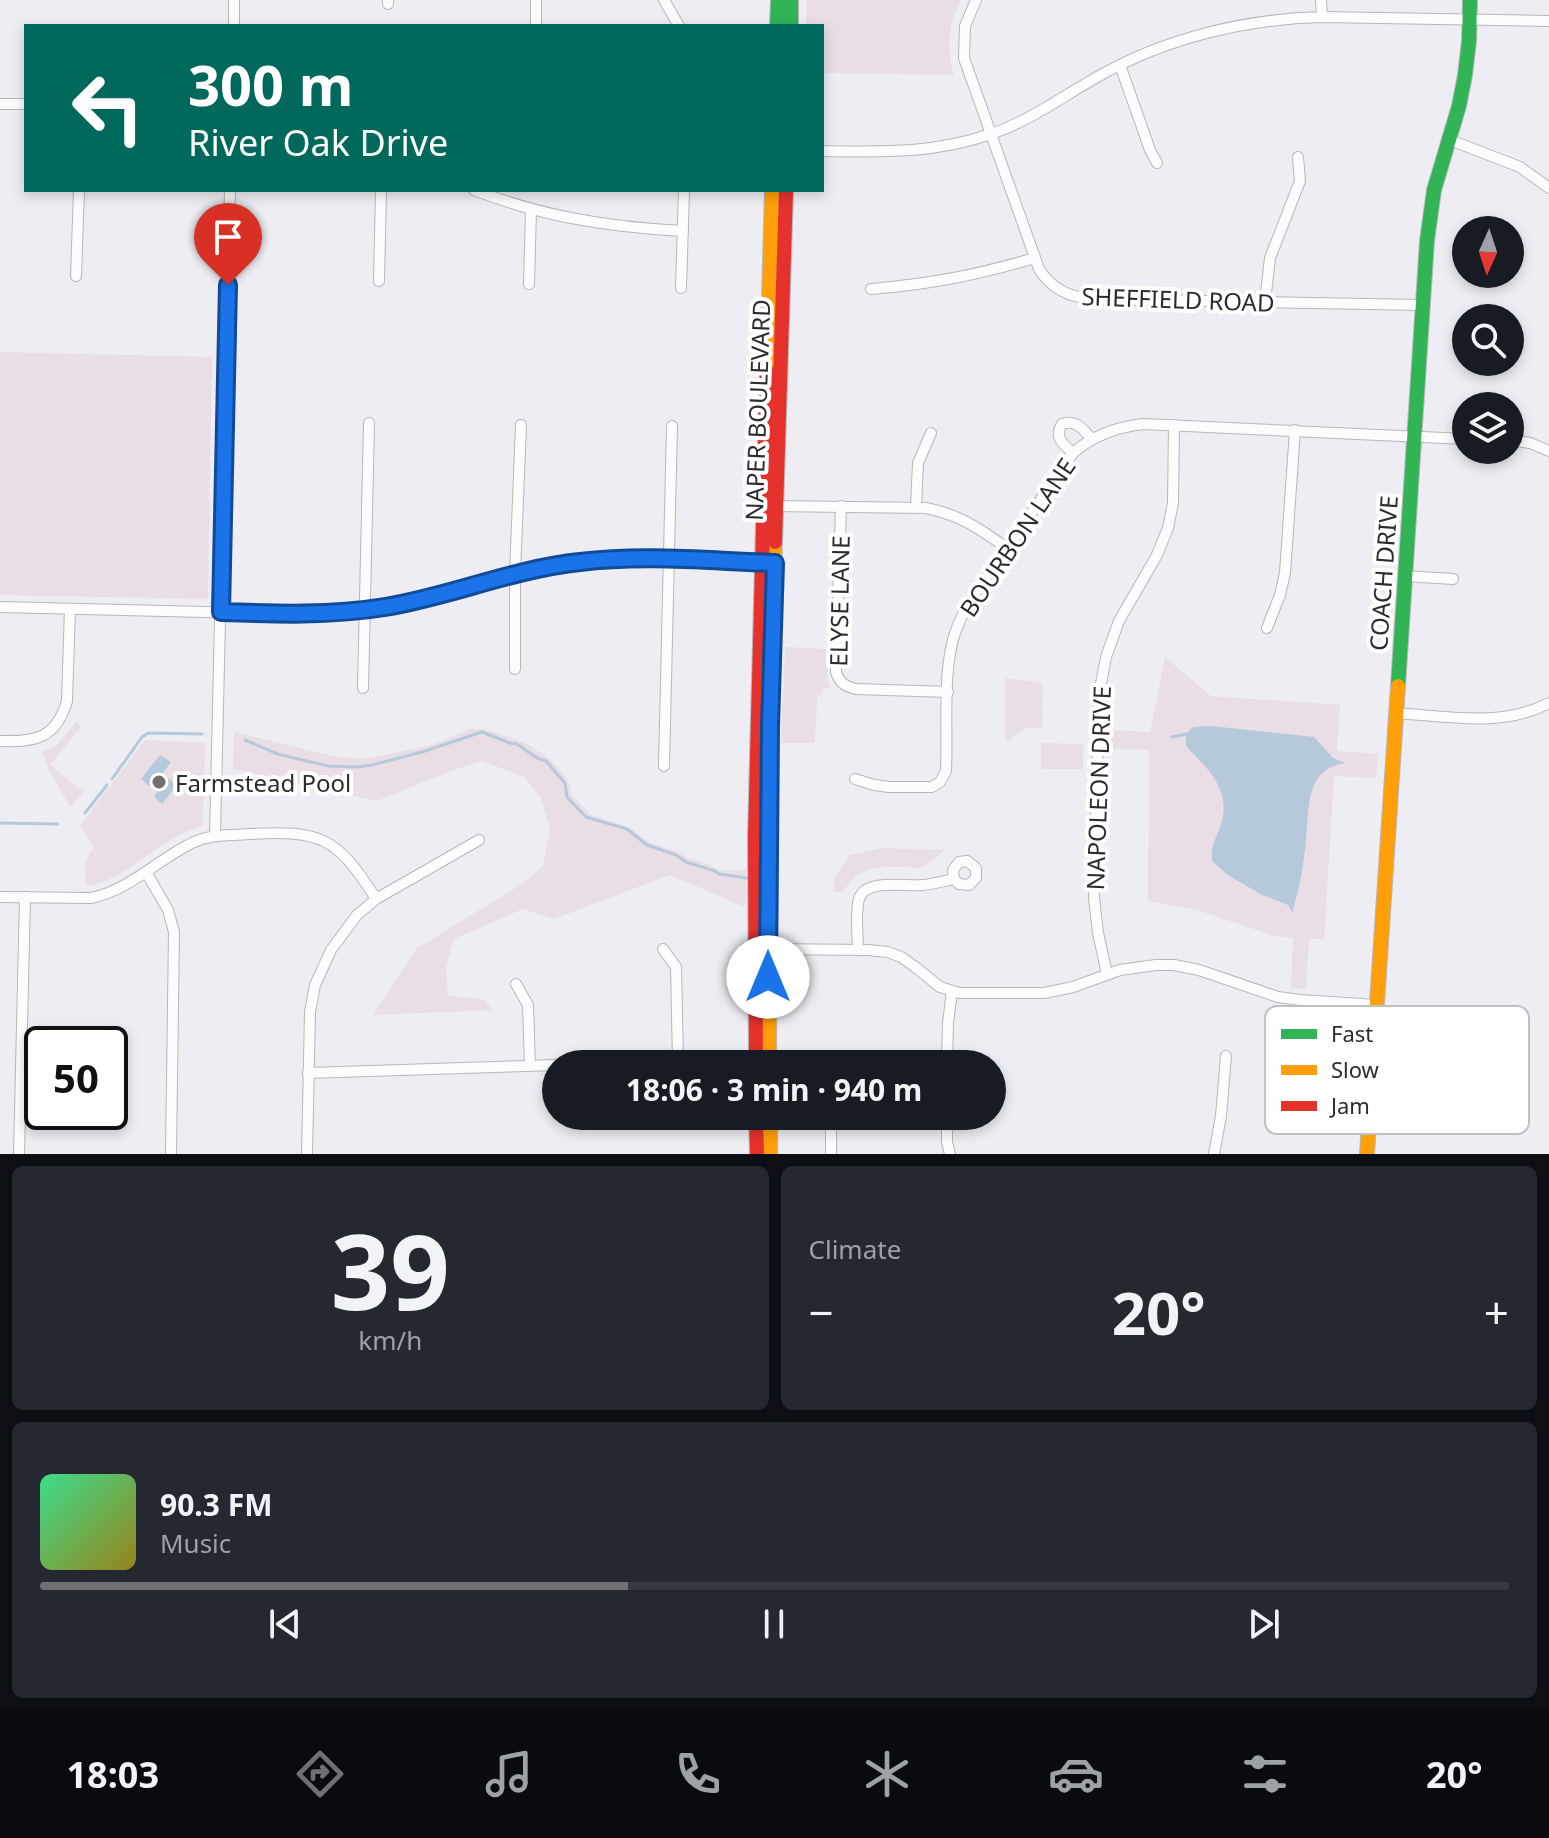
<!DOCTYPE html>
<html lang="en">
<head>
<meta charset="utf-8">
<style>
	body { margin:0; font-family:"Noto Sans",sans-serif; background:#242831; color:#f1f3f6; height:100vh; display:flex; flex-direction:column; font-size:30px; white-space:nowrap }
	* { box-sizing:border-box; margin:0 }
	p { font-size:26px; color:#9ea1a6 }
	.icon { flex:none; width:44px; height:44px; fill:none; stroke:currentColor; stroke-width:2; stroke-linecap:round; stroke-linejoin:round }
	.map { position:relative; height:1154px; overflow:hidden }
	.details { display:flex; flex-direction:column; gap:12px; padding:12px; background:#0d0f14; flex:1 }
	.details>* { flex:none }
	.banner { position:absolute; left:24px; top:24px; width:800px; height:168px; border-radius:0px; box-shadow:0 4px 12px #0003; background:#00695c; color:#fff; overflow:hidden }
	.needle { width:52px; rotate:183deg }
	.fabs { position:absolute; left:1452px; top:216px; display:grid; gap:16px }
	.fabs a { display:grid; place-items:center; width:72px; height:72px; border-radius:50%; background:#171b24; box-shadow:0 4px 12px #0003; font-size:40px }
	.speed { position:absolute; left:24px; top:1026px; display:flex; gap:16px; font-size:40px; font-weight:700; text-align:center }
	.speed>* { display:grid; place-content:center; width:104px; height:104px; border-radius:50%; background:#171b24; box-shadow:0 4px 12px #0003; line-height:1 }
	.speed .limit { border:4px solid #111; border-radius:12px; background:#fff; color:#111 }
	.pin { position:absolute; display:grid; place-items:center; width:68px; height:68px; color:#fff; margin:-82px -34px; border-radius:50% 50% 50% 0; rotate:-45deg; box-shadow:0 0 8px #0007 }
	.pin .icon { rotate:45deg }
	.me { position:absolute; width:88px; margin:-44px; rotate:0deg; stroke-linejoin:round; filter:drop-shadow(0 0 6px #0008) }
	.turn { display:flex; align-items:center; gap:28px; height:168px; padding:0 32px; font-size:36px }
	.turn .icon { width:104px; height:104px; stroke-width:2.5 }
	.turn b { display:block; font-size:56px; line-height:68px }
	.big { font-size:60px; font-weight:700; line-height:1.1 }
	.details .tile { flex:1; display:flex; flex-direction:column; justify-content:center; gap:12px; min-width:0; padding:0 28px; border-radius:12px; background:#242831 }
	.details .dial { align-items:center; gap:0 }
	.dial b { font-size:104px; line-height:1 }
	.song { display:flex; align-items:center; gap:24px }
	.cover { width:96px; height:96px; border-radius:12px; background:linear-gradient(135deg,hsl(150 70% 55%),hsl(50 70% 35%)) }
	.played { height:8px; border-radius:4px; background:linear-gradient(90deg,#707074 40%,#363941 40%) }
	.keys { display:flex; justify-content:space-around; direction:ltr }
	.heat { display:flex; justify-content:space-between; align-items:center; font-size:44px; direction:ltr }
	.details .tiles { flex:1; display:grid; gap:12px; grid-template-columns:1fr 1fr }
	.tile:last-child { grid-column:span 2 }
	.trip { position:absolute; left:542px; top:1050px; width:464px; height:80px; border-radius:40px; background:#171b24; box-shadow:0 4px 12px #0003; font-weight:700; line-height:80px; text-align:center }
	.dock { display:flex; height:128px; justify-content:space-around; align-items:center; background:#090b0e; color:#9ea1a6 }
	.dock .icon { width:56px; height:56px }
	.dock .selected { color:#707074 }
	.dock b { font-size:36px; color:#f1f3f6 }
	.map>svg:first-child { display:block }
	.green { fill:#eadee6 }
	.water { fill:#b5c9da }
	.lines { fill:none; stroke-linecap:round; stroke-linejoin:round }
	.stream { stroke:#b5c9da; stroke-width:3 }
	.street-casing { stroke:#b7b7ba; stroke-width:12 }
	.fast-casing { stroke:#b7b7ba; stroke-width:16 }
	.slow-casing { stroke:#b7b7ba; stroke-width:16 }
	.jam-casing { stroke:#b7b7ba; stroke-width:16 }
	.street { stroke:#fcfcfd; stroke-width:10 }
	.fast { stroke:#30b455; stroke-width:14 }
	.slow { stroke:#ff9f0a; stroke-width:14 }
	.jam { stroke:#e5322d; stroke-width:14 }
	.route-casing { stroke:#114b97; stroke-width:20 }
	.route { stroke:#1a73e8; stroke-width:14 }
	.poi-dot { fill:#707074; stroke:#fff; stroke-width:3 }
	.labels { text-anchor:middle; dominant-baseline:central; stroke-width:8; stroke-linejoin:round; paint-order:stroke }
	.street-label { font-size:24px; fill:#2c2c2f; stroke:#fff }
	.poi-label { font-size:24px; fill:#2c2c2f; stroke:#fff; text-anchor:start }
	.key { fill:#fff; stroke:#c0c0c1; stroke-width:2 }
	.key-label { font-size:22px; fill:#2c2c2f }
</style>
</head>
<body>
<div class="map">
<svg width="1549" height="1154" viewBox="0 0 1549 1154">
	<rect width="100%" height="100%" fill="#eeedf3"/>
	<!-- green -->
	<g class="green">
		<path d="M806,0H961C948,25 946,48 954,75L822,73V26H806Z"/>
		<polygon points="0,352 212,357 208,599 0,595"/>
		<polygon points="785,647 828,649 827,678 830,688 823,688 821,694 817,697 815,743 781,743"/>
		<polygon points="1165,657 1211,696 1340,705 1337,751 1378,754 1376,778 1334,776 1324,939 1309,939 1306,989 1291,988 1293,938 1274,936 1197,910 1148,901 1149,750 1109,749 1108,730 1150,732"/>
		<polygon points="1005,678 1043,683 1042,728 1025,728 1005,743"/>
		<polygon points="77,721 81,727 50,765 84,792 70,807 47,766 43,752 58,744"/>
		<polygon points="470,729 483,729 524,742 551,760 565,776 569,784 572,795 590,814 630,828 649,842 676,851 688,858 708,864 719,870 735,871 746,869 746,905 742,906 670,875 554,919 523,909 454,939 446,967 448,995 485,1000 492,1010 373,1015 416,949 522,884 543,866 550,828 540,797 524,777 482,761 448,772 377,801 233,769 234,732 338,757 366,759 432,745"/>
		<path d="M145,740L205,743L203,826C160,836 130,880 86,886L85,861L94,847L80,826Z"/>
		<polygon points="1041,743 1084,744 1083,769 1041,769"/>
		<path d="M882,848L944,850C936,857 928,866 917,868C913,868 909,867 904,867C875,867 860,865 843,892H833L835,878L849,855Z"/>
	</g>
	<!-- water -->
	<g class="water">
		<path d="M1211,726L1314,737L1333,758L1345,763C1332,765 1322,770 1315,783C1307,799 1308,821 1306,838C1304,864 1300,888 1292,912L1288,905L1262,895L1228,875L1212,861C1211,843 1216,840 1221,824C1232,790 1207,768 1186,746V734L1193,727Z"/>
		<polygon points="160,755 171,762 162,774 177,785 162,804 154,797 157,792 141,779"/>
	</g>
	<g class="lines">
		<!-- stream -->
		<g class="stream">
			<polyline points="1172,737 1186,734"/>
			<polyline points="245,740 278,754 302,760 329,766 357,767 372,765 422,752 482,732 510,743 517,744 537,758 546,761 565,783 567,797 586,817 627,829 647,845 676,855 686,862 715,871 719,874 747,878"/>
			<polyline points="112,779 142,737 148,733 202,734"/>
			<polyline points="85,813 107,785"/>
			<polyline points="0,823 58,824"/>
		</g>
		<defs>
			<g id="street">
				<polyline points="664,0 679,26"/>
				<path d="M976,0L965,26L964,58L1039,269C1052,290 1071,298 1095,299L1423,305"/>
				<polyline points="1321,0 1322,17"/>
				<polyline points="388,4 388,0"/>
				<polyline points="234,26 234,0"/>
				<polyline points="536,26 536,0"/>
				<polyline points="1120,65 1150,150 1157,163"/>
				<polyline points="0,104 26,104"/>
				<polyline points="1450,140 1520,167 1549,188"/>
				<path d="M822,151C883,152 932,154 991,134C1030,121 1063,96 1099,76C1166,38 1245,19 1322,17L1549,21"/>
				<path d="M474,190C544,217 609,227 683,231"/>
				<polyline points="76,276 79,190"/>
				<polyline points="379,281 381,190"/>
				<polyline points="529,284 531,210"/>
				<polyline points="681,288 684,190"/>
				<path d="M871,289C931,284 977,275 1035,258"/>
				<polyline points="1265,302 1270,258 1300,181 1298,157"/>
				<polyline points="1510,440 1530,443 1549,451"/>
				<path d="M1073,453C1064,445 1053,437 1062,424C1077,419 1083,430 1092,439"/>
				<path d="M772,506L926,508C961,515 978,528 1007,548"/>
				<path d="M841,506L836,672C840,684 845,686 856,689L948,692"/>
				<polyline points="916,507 918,463 931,433"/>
				<polyline points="1405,576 1453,579"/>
				<polyline points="0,607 283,614 339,613 386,606 541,568 582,561 633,559 768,563"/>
				<polyline points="1267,628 1280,595 1285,573 1295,430"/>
				<polyline points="515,669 515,574 521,425"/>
				<polyline points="363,688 369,423"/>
				<path d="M1395,713C1446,716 1502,728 1549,703"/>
				<path d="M0,741C35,742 56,739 67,701L70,609"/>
				<polyline points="664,766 672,426"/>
				<path d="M855,779L874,785L889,787H932L940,782L946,771C948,730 942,671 955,633C959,621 965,610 971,600L1073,453C1092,436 1118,427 1143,424L1466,439"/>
				<polyline points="215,836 230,190"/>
				<polyline points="146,872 168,910 174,932 171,1154"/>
				<path d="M0,897L91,898C130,890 158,859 194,842C211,834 230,836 249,834C321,830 337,837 376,899"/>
				<polyline points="663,949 676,967 678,1062"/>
				<polyline points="765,949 868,950 888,952 901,957 914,966 940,987 960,993 1044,993 1073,987 1120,970 1156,965 1174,965 1199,970 1278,997 1300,1000 1377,1005"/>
				<path d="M858,950C858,934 855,914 859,899C865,878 906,887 923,885C933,884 944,881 954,879L959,884L969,885L976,878V868L967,861L959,862L953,870L954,879"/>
				<polyline points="1107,974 1098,933 1094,898 1099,694 1106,657 1119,621 1157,555 1168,528 1173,503 1174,425"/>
				<polyline points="516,984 528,1005 530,1066"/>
				<polyline points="617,1064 719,1061 798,1062 810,1064"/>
				<path d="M815,1064C820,1055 830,1055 836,1064"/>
				<polyline points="947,1064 948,1023 952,991"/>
				<polyline points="308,1073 556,1065"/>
				<polyline points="831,1116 831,1154"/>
				<polyline points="947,1116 947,1142 950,1154"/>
				<polyline points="19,1154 25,897"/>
				<polyline points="307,1154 310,1012 315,985 331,950 357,915 376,899 479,840"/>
				<polyline points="1214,1154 1221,1116 1226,1056"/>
			</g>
			<g id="fast">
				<polyline points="791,0 791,26"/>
				<polyline points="777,26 778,0"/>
				<polyline points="1398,686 1427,241 1434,190 1459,106 1465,75 1469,41 1470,0"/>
			</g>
			<g id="slow">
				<polyline points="767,371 772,190"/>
				<polyline points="769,1064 770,726 775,542"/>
				<polyline points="770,1116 770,1154"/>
				<polyline points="1367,1154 1398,686"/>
			</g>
			<g id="jam">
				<polyline points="775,542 786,190"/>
				<polyline points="756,1064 755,836 767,371"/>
				<polyline points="756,1116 757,1154"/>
			</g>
		</defs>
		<!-- street casing -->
		<use href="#street" class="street-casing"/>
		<!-- fast casing -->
		<use href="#fast" class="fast-casing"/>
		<!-- slow casing -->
		<use href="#slow" class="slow-casing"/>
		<!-- jam casing -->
		<use href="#jam" class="jam-casing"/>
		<!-- street -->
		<use href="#street" class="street"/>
		<!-- fast -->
		<use href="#fast" class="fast"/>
		<!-- slow -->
		<use href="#slow" class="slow"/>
		<!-- jam -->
		<use href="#jam" class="jam"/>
	</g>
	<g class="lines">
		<defs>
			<path id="route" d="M228,285L221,612C276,614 330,616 385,607C451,596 513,569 580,562C644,554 711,561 775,563L770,726L768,977"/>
		</defs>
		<!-- route casing -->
		<use href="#route" class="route-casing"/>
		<!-- route -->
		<use href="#route" class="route"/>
	</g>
	<!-- markers -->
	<circle class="poi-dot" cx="159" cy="782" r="8"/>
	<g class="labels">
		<!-- street labels -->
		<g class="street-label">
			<text transform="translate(1178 299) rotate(2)">SHEFFIELD ROAD</text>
			<text transform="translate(757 410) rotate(-88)">NAPER BOULEVARD</text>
			<text transform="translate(1017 537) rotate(-56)">BOURBON LANE</text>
			<text transform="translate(1383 573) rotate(-86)">COACH DRIVE</text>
			<text transform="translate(839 601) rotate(-89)">ELYSE LANE</text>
			<text transform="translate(1098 788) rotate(-88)">NAPOLEON DRIVE</text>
		</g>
		<!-- poi labels -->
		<g class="poi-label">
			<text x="175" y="782">Farmstead Pool</text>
		</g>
	</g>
	<!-- legend -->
	<rect x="1265" y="1006" width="264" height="128" rx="12" class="key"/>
	<rect x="1281" y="1029" width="36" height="10" fill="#30b455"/>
	<rect x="1281" y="1065" width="36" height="10" fill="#ff9f0a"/>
	<rect x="1281" y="1101" width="36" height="10" fill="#e5322d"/>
	<g class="key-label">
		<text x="1331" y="1042">Fast</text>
		<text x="1331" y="1078">Slow</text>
		<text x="1331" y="1114">Jam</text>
	</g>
</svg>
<div class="fabs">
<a><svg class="needle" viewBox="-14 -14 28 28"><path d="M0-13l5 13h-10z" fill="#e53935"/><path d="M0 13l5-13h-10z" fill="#9ea1a6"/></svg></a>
<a><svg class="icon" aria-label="search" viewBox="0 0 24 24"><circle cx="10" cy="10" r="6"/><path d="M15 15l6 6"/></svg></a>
<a><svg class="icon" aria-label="layers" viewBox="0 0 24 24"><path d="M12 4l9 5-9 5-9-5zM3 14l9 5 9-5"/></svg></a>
</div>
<div class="speed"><div class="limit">50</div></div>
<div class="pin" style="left:228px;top:285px;background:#d93025"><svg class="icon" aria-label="arrive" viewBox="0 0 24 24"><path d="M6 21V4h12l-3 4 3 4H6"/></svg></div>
<svg class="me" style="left:768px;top:977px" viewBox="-20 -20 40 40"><circle r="19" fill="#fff"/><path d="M0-13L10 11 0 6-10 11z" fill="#1a73e8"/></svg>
<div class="trip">18:06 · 3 min · 940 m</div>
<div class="banner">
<div class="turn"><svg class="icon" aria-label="left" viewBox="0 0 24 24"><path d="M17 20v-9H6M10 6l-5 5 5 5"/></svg><div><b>300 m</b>River Oak Drive</div></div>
</div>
</div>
<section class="details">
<div class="tiles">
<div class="tile dial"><b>39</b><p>km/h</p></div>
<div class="tile"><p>Climate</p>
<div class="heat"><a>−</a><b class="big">20°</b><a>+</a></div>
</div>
<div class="tile">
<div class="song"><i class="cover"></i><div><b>90.3 FM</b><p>Music</p></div></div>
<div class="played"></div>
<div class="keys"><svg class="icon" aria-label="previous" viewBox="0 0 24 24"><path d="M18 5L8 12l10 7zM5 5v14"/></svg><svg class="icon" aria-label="pause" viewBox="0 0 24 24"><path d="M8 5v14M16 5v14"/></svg><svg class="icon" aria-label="next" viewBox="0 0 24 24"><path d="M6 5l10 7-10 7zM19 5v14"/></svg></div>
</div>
</div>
</section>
<nav class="dock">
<b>18:03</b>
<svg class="icon selected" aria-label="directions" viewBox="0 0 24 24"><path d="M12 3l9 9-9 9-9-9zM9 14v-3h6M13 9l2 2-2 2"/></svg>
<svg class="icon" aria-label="music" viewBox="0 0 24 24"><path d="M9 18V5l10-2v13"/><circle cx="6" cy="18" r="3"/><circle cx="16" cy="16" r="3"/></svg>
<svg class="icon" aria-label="phone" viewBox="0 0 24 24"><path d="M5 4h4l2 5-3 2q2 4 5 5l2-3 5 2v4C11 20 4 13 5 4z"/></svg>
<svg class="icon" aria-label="climate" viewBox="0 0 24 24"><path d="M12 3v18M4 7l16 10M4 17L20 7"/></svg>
<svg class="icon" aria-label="car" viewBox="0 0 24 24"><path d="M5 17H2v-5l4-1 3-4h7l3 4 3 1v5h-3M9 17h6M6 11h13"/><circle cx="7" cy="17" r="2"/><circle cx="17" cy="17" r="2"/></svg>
<svg class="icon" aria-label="filters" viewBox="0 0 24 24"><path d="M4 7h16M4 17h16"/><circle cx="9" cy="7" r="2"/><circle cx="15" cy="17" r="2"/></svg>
<b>20°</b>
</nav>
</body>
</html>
